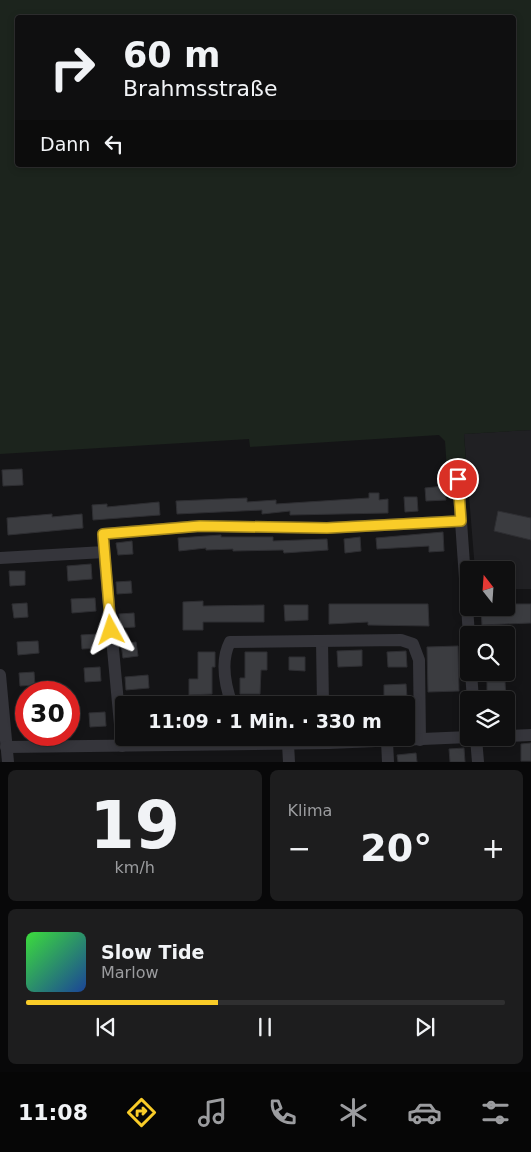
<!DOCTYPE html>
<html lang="de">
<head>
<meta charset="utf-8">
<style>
	body { margin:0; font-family:"DejaVu Sans",sans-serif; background:#1d1d1e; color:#f1f3f6; height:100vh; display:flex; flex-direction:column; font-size:19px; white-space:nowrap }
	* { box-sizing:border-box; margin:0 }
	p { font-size:16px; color:#9b9c9f }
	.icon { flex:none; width:28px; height:28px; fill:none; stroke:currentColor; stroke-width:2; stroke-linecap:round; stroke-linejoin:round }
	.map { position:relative; height:762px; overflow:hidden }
	.drawer { display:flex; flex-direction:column; gap:8px; padding:8px; background:#080809; flex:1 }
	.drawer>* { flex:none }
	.hud { position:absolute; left:15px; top:15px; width:501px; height:152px; border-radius:5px; box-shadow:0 2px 8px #0003,0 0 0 1px #2f2f30; background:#0f0f10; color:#f1f3f6; overflow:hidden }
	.needle { width:32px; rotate:343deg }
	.buttons { position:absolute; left:460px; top:561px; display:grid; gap:10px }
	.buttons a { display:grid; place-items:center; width:55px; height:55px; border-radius:5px; background:#0f0f10; box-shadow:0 2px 8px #0003,0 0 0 1px #2f2f30; font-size:25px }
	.speed { position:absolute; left:15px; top:681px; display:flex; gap:10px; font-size:25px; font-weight:700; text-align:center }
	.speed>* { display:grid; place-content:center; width:65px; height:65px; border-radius:50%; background:#0f0f10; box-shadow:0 2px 8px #0003,0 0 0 1px #2f2f30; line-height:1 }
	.speed .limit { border:8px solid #d22; background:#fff; color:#111 }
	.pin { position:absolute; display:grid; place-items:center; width:42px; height:42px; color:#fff; margin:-21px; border:2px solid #fff; border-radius:50%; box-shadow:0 1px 5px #0007 }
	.me { position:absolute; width:55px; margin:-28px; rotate:355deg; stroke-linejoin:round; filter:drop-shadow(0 0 4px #0008) }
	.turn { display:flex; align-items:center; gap:18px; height:105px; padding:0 25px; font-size:22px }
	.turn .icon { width:65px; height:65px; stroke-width:2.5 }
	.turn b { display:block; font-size:35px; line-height:42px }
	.then { display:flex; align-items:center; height:48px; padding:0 25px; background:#0003; gap:10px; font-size:19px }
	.big { font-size:38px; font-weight:700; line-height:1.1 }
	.drawer .tile { flex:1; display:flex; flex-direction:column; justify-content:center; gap:8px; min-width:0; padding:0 18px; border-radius:8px; background:#1d1d1e }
	.drawer .dial { align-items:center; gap:0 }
	.dial b { font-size:65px; line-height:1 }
	.song { display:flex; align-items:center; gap:15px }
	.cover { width:60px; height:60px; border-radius:8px; background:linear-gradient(135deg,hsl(120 70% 55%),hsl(220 70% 35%)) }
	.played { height:5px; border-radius:2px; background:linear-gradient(90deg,#f9cc28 40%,#2f2f30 40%) }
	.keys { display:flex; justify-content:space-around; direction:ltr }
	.heat { display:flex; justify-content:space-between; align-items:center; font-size:28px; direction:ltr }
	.drawer .tiles { flex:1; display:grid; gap:8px; grid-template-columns:1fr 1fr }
	.tile:last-child { grid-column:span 2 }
	.trip { position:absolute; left:115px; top:696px; width:300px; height:50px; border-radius:5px; background:#0f0f10; box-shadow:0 2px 8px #0003,0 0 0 1px #2f2f30; font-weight:700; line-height:50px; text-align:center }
	.tab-bar { display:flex; height:80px; justify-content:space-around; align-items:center; background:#060606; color:#9b9c9f }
	.tab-bar .icon { width:35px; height:35px }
	.tab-bar .current { color:#f9cc28 }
	.tab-bar b { font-size:22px; color:#f1f3f6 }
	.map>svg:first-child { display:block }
	.built { fill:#202023 }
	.green { fill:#1c241d; fill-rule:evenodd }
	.building { fill:#3b3c40; stroke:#2e2e32 }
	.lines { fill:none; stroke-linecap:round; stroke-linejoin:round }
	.minor { stroke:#35353b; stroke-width:12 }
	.route-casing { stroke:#a2851a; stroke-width:12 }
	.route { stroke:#f9cc28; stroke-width:9 }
</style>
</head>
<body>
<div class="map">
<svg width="531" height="762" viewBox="0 0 531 762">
	<rect width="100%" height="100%" fill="#141416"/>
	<!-- built -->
	<polygon class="built" points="531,430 531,589 506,589 506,570 475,570 464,434"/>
	<!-- green -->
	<path class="green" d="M0,0H531V430L464,434L467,477L447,470L445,441L439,435L250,447L249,439L0,454ZM18,18H514V165H18Z"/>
	<!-- building -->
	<g class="building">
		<polygon points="22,469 23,485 3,486 2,470"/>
		<polygon points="444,486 446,500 426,501 425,488"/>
		<polygon points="369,493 379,493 379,500 388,499 388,513 290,515 290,511 262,514 262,510 177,514 176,501 247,498 247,502 276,500 276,504 369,498"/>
		<polygon points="404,497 417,497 418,511 405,512"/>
		<polygon points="159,502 160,515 93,520 92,505 107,504 107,507"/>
		<polygon points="498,511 531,518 531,540 494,531"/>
		<polygon points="52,514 52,517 82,514 83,528 8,535 7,518"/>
		<polygon points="443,532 444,551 429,552 429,546 377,549 376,538"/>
		<polygon points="221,535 221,537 273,537 273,541 327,539 328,550 284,553 283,550 233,551 233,549 206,550 206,548 179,551 178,538"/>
		<polygon points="360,537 361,551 345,553 344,539"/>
		<polygon points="132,541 133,554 118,555 116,543"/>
		<polygon points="91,564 92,579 68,581 67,566"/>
		<polygon points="9,571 25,571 25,585 10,586"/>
		<polygon points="131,581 132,593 117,594 116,582"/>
		<polygon points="95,598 96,611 72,613 71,599"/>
		<polygon points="203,601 203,606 264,605 264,622 203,622 203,630 183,630 183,602"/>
		<polygon points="27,603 28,617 14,618 12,604"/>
		<polygon points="329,604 428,604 429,626 368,625 368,622 329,624"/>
		<polygon points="513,604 531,604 531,623 482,625 481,609 513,607"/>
		<polygon points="284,605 308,605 308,620 285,621"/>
		<polygon points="134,613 135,627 120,628 119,614"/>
		<polygon points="98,634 99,648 82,649 81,635"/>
		<polygon points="38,641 39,653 18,655 17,642"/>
		<polygon points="136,642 138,656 123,658 121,644"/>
		<polygon points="458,646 459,691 428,692 427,647"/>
		<polygon points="362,650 362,666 338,667 337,651"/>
		<polygon points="406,651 407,667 388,667 387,652"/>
		<polygon points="198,652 215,652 215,667 212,667 212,694 189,695 189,679 198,679"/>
		<polygon points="245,652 267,652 267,670 261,670 260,694 240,694 240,678 245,678"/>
		<polygon points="289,657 305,657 305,671 289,670"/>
		<polygon points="100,667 101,681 85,682 84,668"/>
		<polygon points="34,672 35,685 20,686 19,673"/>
		<polygon points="148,675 149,688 126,690 125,677"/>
		<polygon points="487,682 505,682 506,700 487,700"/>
		<polygon points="406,684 407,697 384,698 384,685"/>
		<polygon points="105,712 106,726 90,727 89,713"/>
		<polygon points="531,743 531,761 521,761 521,744"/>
		<polygon points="464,748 465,762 450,762 449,749"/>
		<polygon points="416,753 417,762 398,762 397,755"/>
	</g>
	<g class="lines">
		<!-- minor -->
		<g class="minor">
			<polyline points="458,479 469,635"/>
			<polyline points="104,552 122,746"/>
			<polyline points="0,558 104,552 103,534 200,526 327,528 461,521"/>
			<polyline points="322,641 323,705"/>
			<polyline points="471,672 473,700"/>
			<polyline points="0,675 8,762"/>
			<path d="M232,705C225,685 220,661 230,642L401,640L413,644L419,660L420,740"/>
			<polyline points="506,736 531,735"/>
			<polyline points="476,738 478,762"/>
			<polyline points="387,741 388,762"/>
			<polyline points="288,744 289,762"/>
			<polyline points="6,747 329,743 469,737"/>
		</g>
	</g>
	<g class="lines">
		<defs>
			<polyline id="route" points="111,630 103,534 200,526 327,528 461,521 458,479"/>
		</defs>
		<!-- route casing -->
		<use href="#route" class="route-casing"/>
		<!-- route -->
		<use href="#route" class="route"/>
	</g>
</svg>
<div class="buttons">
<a><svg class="needle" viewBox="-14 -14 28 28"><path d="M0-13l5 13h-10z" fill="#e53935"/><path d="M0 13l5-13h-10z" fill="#9b9c9f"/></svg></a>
<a><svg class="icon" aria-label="search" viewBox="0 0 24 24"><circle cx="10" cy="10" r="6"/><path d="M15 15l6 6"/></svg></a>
<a><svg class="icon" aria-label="layers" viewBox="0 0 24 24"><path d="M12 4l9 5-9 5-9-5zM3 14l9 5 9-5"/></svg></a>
</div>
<div class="speed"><div class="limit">30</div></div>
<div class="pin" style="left:458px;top:479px;background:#d93025"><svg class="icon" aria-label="arrive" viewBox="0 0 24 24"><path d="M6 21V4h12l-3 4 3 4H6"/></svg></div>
<svg class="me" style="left:111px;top:630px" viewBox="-20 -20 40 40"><path d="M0-17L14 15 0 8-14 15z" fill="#f9cc28" stroke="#fff" stroke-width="4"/></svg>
<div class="trip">11:09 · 1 Min. · 330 m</div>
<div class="hud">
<div class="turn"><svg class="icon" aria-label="right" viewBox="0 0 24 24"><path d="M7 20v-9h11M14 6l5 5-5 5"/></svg><div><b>60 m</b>Brahmsstraße</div></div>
<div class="then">Dann<svg class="icon" aria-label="left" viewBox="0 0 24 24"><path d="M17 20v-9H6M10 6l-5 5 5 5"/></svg></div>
</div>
</div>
<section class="drawer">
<div class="tiles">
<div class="tile dial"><b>19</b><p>km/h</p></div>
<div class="tile"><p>Klima</p>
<div class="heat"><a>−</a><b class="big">20°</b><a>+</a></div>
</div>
<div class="tile">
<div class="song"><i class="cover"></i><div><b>Slow Tide</b><p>Marlow</p></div></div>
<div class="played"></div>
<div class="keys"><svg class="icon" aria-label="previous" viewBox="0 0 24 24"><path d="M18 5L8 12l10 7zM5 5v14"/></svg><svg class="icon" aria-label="pause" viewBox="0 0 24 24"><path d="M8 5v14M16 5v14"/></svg><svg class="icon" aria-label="next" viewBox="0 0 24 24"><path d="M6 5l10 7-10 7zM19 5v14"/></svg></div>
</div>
</div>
</section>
<nav class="tab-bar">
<b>11:08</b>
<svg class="icon current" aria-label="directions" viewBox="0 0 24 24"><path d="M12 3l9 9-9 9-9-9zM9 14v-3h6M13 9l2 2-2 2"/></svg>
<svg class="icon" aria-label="music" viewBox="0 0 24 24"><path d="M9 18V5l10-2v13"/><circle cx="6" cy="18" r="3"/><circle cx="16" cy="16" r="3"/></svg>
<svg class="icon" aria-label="phone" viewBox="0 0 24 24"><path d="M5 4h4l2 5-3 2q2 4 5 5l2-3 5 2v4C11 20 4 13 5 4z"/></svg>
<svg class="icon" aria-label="climate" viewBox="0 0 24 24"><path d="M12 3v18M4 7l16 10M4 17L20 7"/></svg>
<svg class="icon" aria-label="car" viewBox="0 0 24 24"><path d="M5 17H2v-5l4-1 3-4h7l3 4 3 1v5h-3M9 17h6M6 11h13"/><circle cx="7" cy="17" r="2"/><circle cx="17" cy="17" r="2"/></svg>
<svg class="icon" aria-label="filters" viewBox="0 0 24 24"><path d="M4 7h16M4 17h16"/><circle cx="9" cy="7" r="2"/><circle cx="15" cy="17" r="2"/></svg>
</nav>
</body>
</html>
